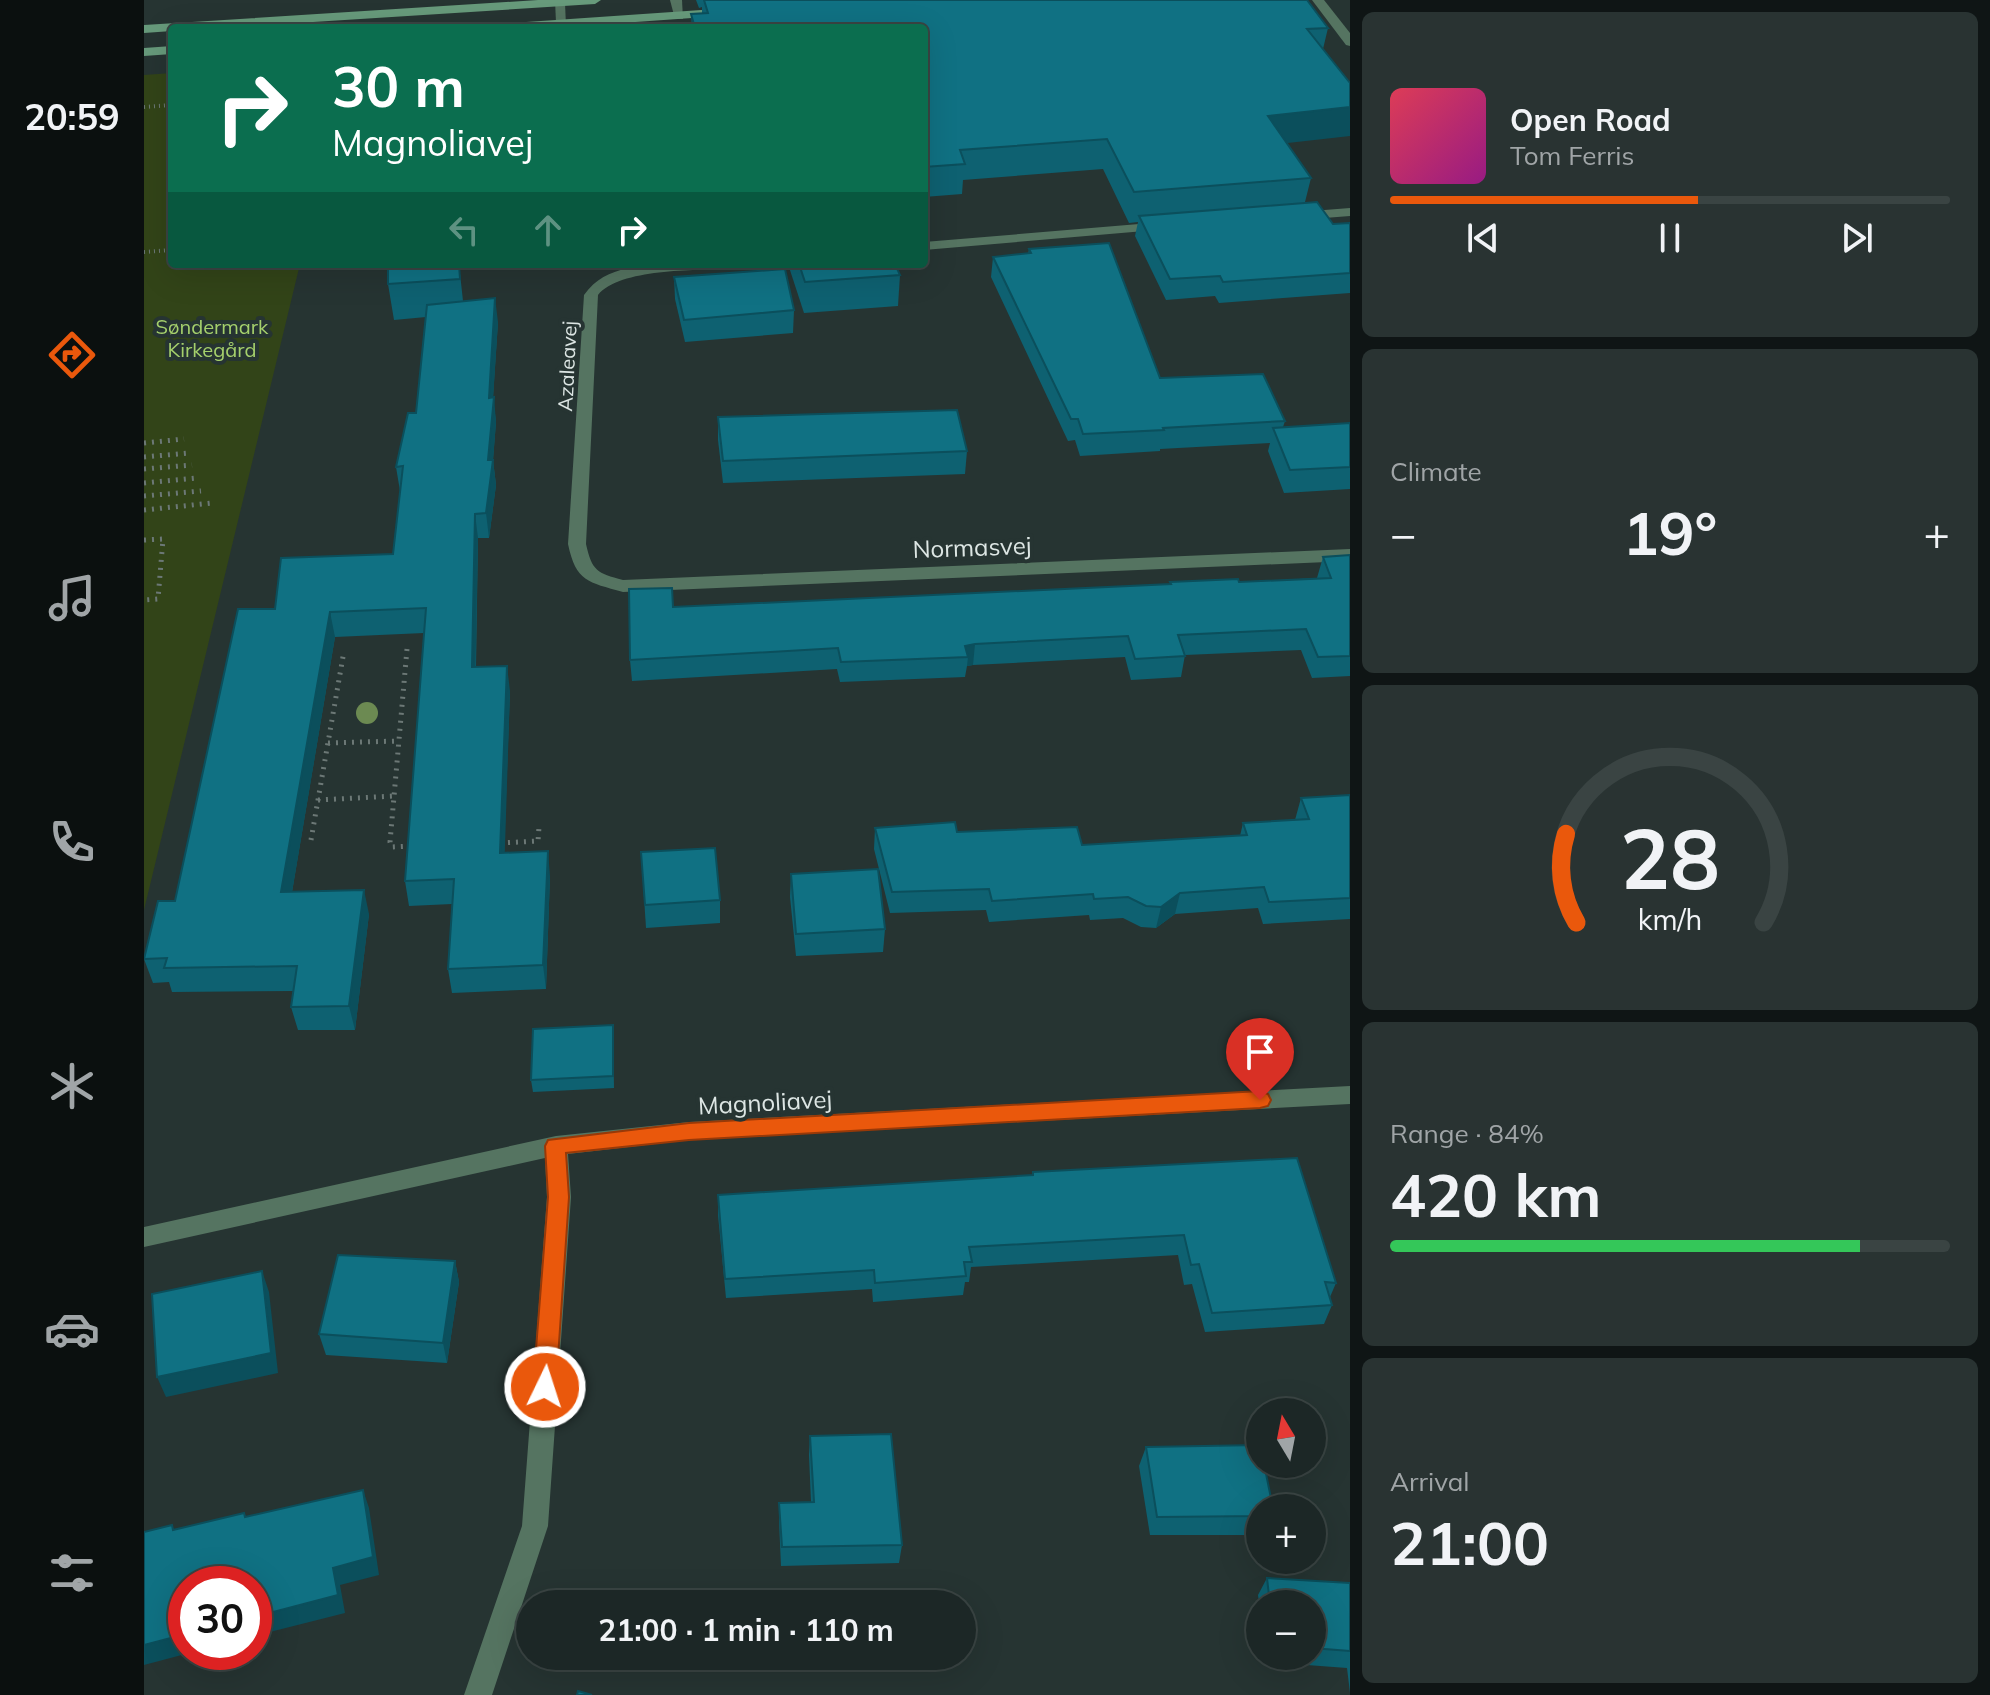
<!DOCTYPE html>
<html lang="en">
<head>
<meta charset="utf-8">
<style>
	body { margin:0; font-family:Mulish,sans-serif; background:#293332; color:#f1f3f6; height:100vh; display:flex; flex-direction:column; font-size:30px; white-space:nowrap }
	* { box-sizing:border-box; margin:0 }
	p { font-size:26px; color:#a0a5a7 }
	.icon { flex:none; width:44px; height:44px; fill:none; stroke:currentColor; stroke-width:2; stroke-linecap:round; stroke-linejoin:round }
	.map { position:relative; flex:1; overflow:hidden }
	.side { display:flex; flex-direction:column; gap:12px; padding:12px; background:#0f1515; width:640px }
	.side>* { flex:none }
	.hud { position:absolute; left:24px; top:24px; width:760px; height:244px; border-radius:8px; box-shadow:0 8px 32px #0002,0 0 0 2px #3a4443; background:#0b6e4f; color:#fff; overflow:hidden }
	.needle { width:52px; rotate:350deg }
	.controls { position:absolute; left:1102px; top:1398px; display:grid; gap:16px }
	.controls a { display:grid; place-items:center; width:80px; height:80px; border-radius:50%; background:#1c2726; box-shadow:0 8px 32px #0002,0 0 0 2px #3a4443; font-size:40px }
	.speed { position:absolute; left:24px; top:1566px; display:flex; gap:16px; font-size:40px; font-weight:700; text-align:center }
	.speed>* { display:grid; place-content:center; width:104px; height:104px; border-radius:50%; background:#1c2726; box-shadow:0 8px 32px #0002,0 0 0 2px #3a4443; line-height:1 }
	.speed .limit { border:12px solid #d22; background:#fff; color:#111 }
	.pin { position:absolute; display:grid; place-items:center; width:68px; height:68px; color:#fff; margin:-82px -34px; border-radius:50% 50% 50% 0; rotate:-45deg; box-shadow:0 0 8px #0007 }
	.pin .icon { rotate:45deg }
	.me { position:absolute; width:88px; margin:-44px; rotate:4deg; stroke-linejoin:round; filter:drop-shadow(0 0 6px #0008) }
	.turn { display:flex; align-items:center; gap:28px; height:168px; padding:0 32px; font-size:36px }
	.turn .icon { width:104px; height:104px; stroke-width:2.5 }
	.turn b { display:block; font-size:56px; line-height:68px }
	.lanes { display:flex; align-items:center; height:76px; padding:0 32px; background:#0003; justify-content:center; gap:40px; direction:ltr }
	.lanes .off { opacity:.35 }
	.big { font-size:60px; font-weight:700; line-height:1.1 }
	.side .widget { flex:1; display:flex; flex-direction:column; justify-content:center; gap:12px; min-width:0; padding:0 28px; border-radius:12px; background:#293332 }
	.side .dial { align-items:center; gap:0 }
	.dial svg { height:208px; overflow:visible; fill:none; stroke:#3a4443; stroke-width:7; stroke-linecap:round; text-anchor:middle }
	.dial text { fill:#f1f3f6; stroke:none }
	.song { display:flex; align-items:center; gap:24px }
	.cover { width:96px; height:96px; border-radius:12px; background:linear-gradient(135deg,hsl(350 70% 55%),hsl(310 70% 35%)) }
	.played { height:8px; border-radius:4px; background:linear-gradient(90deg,#ea580c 55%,#3a4443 55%) }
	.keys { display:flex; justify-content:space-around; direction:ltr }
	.heat { display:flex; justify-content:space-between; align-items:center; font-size:44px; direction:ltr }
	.charge { height:12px; border-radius:6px; background:linear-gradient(90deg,#34c759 84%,#3a4443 0) }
	.trip { position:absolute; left:372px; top:1590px; width:460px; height:80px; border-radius:40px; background:#1c2726; box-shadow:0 8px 32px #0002,0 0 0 2px #3a4443; font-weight:700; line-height:80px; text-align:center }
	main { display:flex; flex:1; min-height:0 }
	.dock { display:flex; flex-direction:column; width:144px; justify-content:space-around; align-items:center; background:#0b100f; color:#a0a5a7 }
	.dock .icon { width:56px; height:56px }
	.dock .on { color:#ea580c }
	.dock b { font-size:36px; color:#f1f3f6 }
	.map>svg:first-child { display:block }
	.green { fill:#324418 }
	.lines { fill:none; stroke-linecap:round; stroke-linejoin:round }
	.path-far1 { stroke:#6c7876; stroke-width:4; stroke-dasharray:1 4; stroke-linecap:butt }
	.path { stroke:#6c7876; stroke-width:5; stroke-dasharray:2 6; stroke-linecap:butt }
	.street { fill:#557461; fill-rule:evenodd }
	.secondary { fill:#679a7b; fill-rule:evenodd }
	.tree { fill:#6c8a52 }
	.wall { fill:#0e6171 }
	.shaded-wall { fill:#0b4f5c }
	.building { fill:#107183; stroke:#0b4f5c; stroke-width:2 }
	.route { fill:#ea580c; stroke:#983908; stroke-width:2 }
	.labels { text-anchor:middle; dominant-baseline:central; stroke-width:8; stroke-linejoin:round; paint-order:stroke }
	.far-park-label { font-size:20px; fill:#a5d06c; stroke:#263432 }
	.far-street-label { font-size:20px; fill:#dde6e4; stroke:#263432 }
	.street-label { font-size:24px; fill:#dde6e4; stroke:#263432 }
</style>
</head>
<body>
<main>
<nav class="dock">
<b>20:59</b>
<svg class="icon on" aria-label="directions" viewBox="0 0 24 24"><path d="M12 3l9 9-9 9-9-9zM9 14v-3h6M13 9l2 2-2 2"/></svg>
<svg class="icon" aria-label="music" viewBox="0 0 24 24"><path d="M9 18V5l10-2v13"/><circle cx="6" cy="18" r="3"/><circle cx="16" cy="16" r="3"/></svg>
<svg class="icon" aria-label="phone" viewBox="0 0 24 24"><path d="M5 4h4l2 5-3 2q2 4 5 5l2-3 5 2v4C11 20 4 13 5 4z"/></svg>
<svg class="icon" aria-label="climate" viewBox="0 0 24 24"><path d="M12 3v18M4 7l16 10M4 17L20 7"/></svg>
<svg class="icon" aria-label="car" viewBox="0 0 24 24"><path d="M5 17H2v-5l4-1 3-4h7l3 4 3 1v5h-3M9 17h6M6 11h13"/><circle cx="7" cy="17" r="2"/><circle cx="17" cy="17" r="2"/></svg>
<svg class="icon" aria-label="filters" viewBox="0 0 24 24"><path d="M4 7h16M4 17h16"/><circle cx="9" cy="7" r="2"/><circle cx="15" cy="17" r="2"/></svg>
</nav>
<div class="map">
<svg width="1206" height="1695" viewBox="0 0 1206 1695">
	<rect width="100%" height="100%" fill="#263432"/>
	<!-- green -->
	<polygon class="green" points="28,73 28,264 156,264 0,910 0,75"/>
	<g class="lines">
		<!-- path-far1 -->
		<g class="path-far1">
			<polyline points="0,107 28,105"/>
			<polyline points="0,252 28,250"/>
		</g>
		<!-- path -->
		<g class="path">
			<polyline points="0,443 40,439"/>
			<polyline points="0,457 45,453"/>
			<polyline points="0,469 48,465"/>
			<polyline points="0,483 52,478"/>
			<polyline points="0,496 57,491"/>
			<polyline points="0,510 68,503"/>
			<polyline points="0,540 19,539 14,599 0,600"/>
			<polyline points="263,649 246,842 248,847 267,846"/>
			<polyline points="184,743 255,741"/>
			<polyline points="174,800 250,796"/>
			<polyline points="167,840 200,651"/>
			<polyline points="356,843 394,841 395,827"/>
		</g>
		<!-- street -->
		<g class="street">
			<polygon points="411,0 421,3 422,26 412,23"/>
			<polygon points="526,0 538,0 539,19 531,19"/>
			<polygon points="1168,0 1180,0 1206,33 1206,46 1202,45"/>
			<polygon points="1206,208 1206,216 1155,220 1148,216 1155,212"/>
			<polygon points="1019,222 1024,223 1024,229 780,250 780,242"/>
			<path d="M536,264H593L586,268C551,271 476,268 454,295L442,544C448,571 453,573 479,580L1206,549V561L479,592C444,582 432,582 424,544L440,295C463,263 499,267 536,264Z"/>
			<polygon points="1206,1086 1206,1104 545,1140 424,1154 427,1197 404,1526 348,1695 320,1695 378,1526 403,1197 401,1158 0,1247 0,1227 412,1136 545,1122"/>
		</g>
		<!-- secondary -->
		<g class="secondary">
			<polygon points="394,0 457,0 451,4 74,28 28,28 28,31 0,33 0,25"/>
			<polygon points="572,9 578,13 576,16 407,28 346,28 352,24"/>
			<polygon points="28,46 28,54 0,56 0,48"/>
		</g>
	</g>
	<!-- trees -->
	<circle class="tree" cx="223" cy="713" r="11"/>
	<!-- wall -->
	<g class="wall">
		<polygon points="552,0 1163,0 1184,28 1179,49 1143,143 1167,178 1161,202 1189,224 1206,223 1206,293 1075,303 1071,296 1022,300 991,236 994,222 985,223 959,169 819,180 818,194 780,197 780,28 548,28 547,14 558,13 558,7 555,8"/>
		<polygon points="885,249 1016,378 1141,421 1139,427 1206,423 1206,489 1140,493 1124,451 1126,443 1016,449 1016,451 936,456 931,440 924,441 847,277 849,257 884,254"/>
		<polygon points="315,264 319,301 354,322 349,397 352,422 349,460 352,485 345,538 334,538 332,667 366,691 360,853 406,876 402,989 308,993 304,969 308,904 265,906 261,881 280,633 191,637 148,892 225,914 211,1030 154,1030 147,1007 149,991 28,992 25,982 9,983 0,959 31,901 131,609 249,554 256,491 252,467 272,413 282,317 250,320 244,284"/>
		<polygon points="644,264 751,264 756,275 754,306 660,313"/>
		<polygon points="530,277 650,310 649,333 541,342 531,299"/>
		<polygon points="574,417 823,451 821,474 579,483 574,440"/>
		<polygon points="1206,555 1206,676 1168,678 1157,650 1041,655 1037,677 987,680 981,657 829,665 823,666 821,677 696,682 693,669 488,681 486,660 529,607 1026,585 1026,582 1095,582 1173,578 1179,557"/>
		<polygon points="1206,795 1206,919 1119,924 1114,908 1031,914 1012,928 997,927 979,918 946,920 945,915 845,922 842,910 746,913 730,849 731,828 813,832 938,845 1096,836 1099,823 1151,820 1157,798"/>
		<polygon points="497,852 576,900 576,923 502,928"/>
		<polygon points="647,874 741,929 739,952 652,956 646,897"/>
		<polygon points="469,1025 470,1088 389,1092 387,1080"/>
		<polygon points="889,1172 1192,1283 1186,1297 1188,1305 1180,1324 1061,1332 1048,1284 1040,1285 1034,1255 827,1267 825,1282 821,1282 819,1295 729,1302 728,1289 582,1298 574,1215 574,1195 888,1175"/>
		<polygon points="311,1261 315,1282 303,1363 182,1355 175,1334"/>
		<polygon points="666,1436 758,1545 755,1563 637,1566 635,1521 635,1503 667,1502 665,1455"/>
		<polygon points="1002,1447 1116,1508 1116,1535 1006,1535 995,1466"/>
		<polygon points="1123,1578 1206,1583 1206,1693 1203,1668 1122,1662 1121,1656 1168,1656 1168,1604 1116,1604 1116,1610 1114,1595"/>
	</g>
	<!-- shaded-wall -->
	<g class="shaded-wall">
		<polygon points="1206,107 1206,136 1118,146 1124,116"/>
		<polygon points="351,298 354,322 349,400 350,397 352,422 349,461 349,460 352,485 345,538 342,513 344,460 345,398"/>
		<polygon points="331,514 334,538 331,692 328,667"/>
		<polygon points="186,612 191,637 144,916 137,892"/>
		<polygon points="831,644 829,665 823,666 824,657 821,646"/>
		<polygon points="363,666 366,691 360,877 356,853"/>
		<polygon points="404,851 406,876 402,989 399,965"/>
		<polygon points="220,890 225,914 211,1030 205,1006"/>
		<polygon points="1036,893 1031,914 1012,928 1017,907"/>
		<polygon points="311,1261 315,1282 303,1363 299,1343"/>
		<polygon points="118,1271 125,1292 134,1373 22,1397 13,1377"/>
		<polygon points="219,1490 225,1508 235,1575 196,1585 201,1613 110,1636 110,1617 189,1568"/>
		<polygon points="42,1634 42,1652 49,1652 0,1665 0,1645"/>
	</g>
	<!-- building -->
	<g class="building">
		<polygon points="560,0 1163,0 1184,28 1163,29 1206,83 1206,107 1124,116 1167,178 990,192 963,139 816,150 821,164 780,167 780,28 551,28 547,14 564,13"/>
		<polygon points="1173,202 1189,224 1206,223 1206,273 1079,282 1076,276 1026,279 995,216"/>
		<polygon points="965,243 1016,378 1119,374 1141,421 1019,428 1020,430 939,434 934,419 927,419 849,257 887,253 885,249"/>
		<polygon points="244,264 315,264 316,279 244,284"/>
		<polygon points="655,264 751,264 756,275 661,282"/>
		<polygon points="641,269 650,310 540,320 530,277"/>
		<polygon points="351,298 345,398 350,397 344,460 349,460 342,513 331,514 328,667 363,666 356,853 404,851 399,965 304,969 310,879 261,881 282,608 186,612 137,892 220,890 205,1006 147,1007 153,966 20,968 23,958 0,959 14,901 31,901 94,609 131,609 137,558 249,554 259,466 252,467 264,413 272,413 283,305"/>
		<polygon points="813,410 823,451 579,461 574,417"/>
		<polygon points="1206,423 1206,467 1146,470 1129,428"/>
		<polygon points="1206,555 1206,656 1174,657 1162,629 1034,635 1041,656 991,659 984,636 831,644 821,646 824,657 697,662 694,648 486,660 485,589 528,588 529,607 1027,584 1026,582 1094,579 1095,582 1187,578 1179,557"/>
		<polygon points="1206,795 1206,898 1125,902 1120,887 1036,893 1017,907 1002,906 984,897 950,899 949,894 848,901 845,889 748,892 731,828 811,822 813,832 933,827 938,845 1103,835 1099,823 1165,819 1157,798"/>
		<polygon points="571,848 576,900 501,905 497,852"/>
		<polygon points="734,869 741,929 652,934 647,874"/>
		<polygon points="469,1025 469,1076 387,1080 389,1029"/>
		<polygon points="1153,1158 1192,1283 1181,1282 1188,1305 1068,1313 1055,1264 1047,1265 1040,1235 825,1247 828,1262 820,1262 822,1276 731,1283 730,1270 581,1279 574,1195 889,1175 889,1172"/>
		<polygon points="194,1255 311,1261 299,1343 175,1334"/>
		<polygon points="118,1271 127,1353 13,1377 8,1294"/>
		<polygon points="747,1434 758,1545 638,1547 635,1503 670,1502 666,1436"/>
		<polygon points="1116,1445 1116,1464 1120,1464 1129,1508 1116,1508 1116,1516 1013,1517 1002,1447"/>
		<polygon points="219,1490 229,1557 189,1568 194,1595 110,1617 110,1584 42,1584 42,1634 0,1645 0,1532 28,1525 29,1530 100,1513 101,1517"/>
		<polygon points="1123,1578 1206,1583 1206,1651 1168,1648 1168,1604 1126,1604"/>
		<polygon points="434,1691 448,1695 433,1695"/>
	</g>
	<!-- route -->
	<polygon class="route" points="1116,1091 1124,1094 1127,1100 1124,1106 1116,1108 545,1140 422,1153 425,1197 412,1387 409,1394 401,1398 393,1394 389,1387 404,1197 401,1146 404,1140 545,1123"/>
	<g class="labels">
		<!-- far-park labels -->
		<g class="far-park-label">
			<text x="68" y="326">Søndermark<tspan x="68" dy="23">Kirkegård</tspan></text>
		</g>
		<!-- far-street labels -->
		<g class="far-street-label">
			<text transform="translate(423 366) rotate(-87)">Azaleavej</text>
		</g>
		<!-- street labels -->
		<g class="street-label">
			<text transform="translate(828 547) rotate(-2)">Normasvej</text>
			<text transform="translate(621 1102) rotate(-3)">Magnoliavej</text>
		</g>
	</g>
</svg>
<div class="controls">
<a><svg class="needle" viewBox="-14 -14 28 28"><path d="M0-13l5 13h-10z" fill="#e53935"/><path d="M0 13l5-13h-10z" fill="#a0a5a7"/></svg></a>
<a>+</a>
<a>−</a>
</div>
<div class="speed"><div class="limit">30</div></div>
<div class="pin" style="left:1116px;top:1100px;background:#d93025"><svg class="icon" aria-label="arrive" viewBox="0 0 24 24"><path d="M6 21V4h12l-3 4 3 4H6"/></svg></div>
<svg class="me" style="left:401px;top:1387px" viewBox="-20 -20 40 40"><circle r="17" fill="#ea580c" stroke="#fff" stroke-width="3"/><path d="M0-11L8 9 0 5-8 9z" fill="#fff"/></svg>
<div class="trip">21:00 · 1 min · 110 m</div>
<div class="hud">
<div class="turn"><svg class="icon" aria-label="right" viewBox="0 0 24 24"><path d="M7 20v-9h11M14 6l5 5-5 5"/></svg><div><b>30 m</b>Magnoliavej</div></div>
<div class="lanes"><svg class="icon off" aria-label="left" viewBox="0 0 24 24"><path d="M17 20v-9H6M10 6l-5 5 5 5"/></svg><svg class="icon off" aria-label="ahead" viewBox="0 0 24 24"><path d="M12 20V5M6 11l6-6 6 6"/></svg><svg class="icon" aria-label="right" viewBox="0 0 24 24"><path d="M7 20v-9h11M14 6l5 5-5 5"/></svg></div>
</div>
</div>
<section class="side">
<div class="widget">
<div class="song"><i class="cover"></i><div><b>Open Road</b><p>Tom Ferris</p></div></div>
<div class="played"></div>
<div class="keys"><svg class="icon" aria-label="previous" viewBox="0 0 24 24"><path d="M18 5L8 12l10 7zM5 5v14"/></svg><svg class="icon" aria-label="pause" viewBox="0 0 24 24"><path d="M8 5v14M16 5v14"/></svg><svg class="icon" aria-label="next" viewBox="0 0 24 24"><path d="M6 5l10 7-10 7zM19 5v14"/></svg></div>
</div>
<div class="widget"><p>Climate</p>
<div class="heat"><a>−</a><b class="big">19°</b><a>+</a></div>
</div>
<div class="widget dial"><svg viewBox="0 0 100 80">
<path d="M14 69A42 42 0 1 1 86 69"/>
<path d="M14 69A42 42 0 0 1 10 35" stroke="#ea580c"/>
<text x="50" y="56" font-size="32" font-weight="700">28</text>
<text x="50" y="72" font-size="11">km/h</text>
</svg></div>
<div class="widget"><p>Range · 84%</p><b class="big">420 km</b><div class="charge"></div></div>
<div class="widget"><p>Arrival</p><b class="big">21:00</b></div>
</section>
</main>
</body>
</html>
